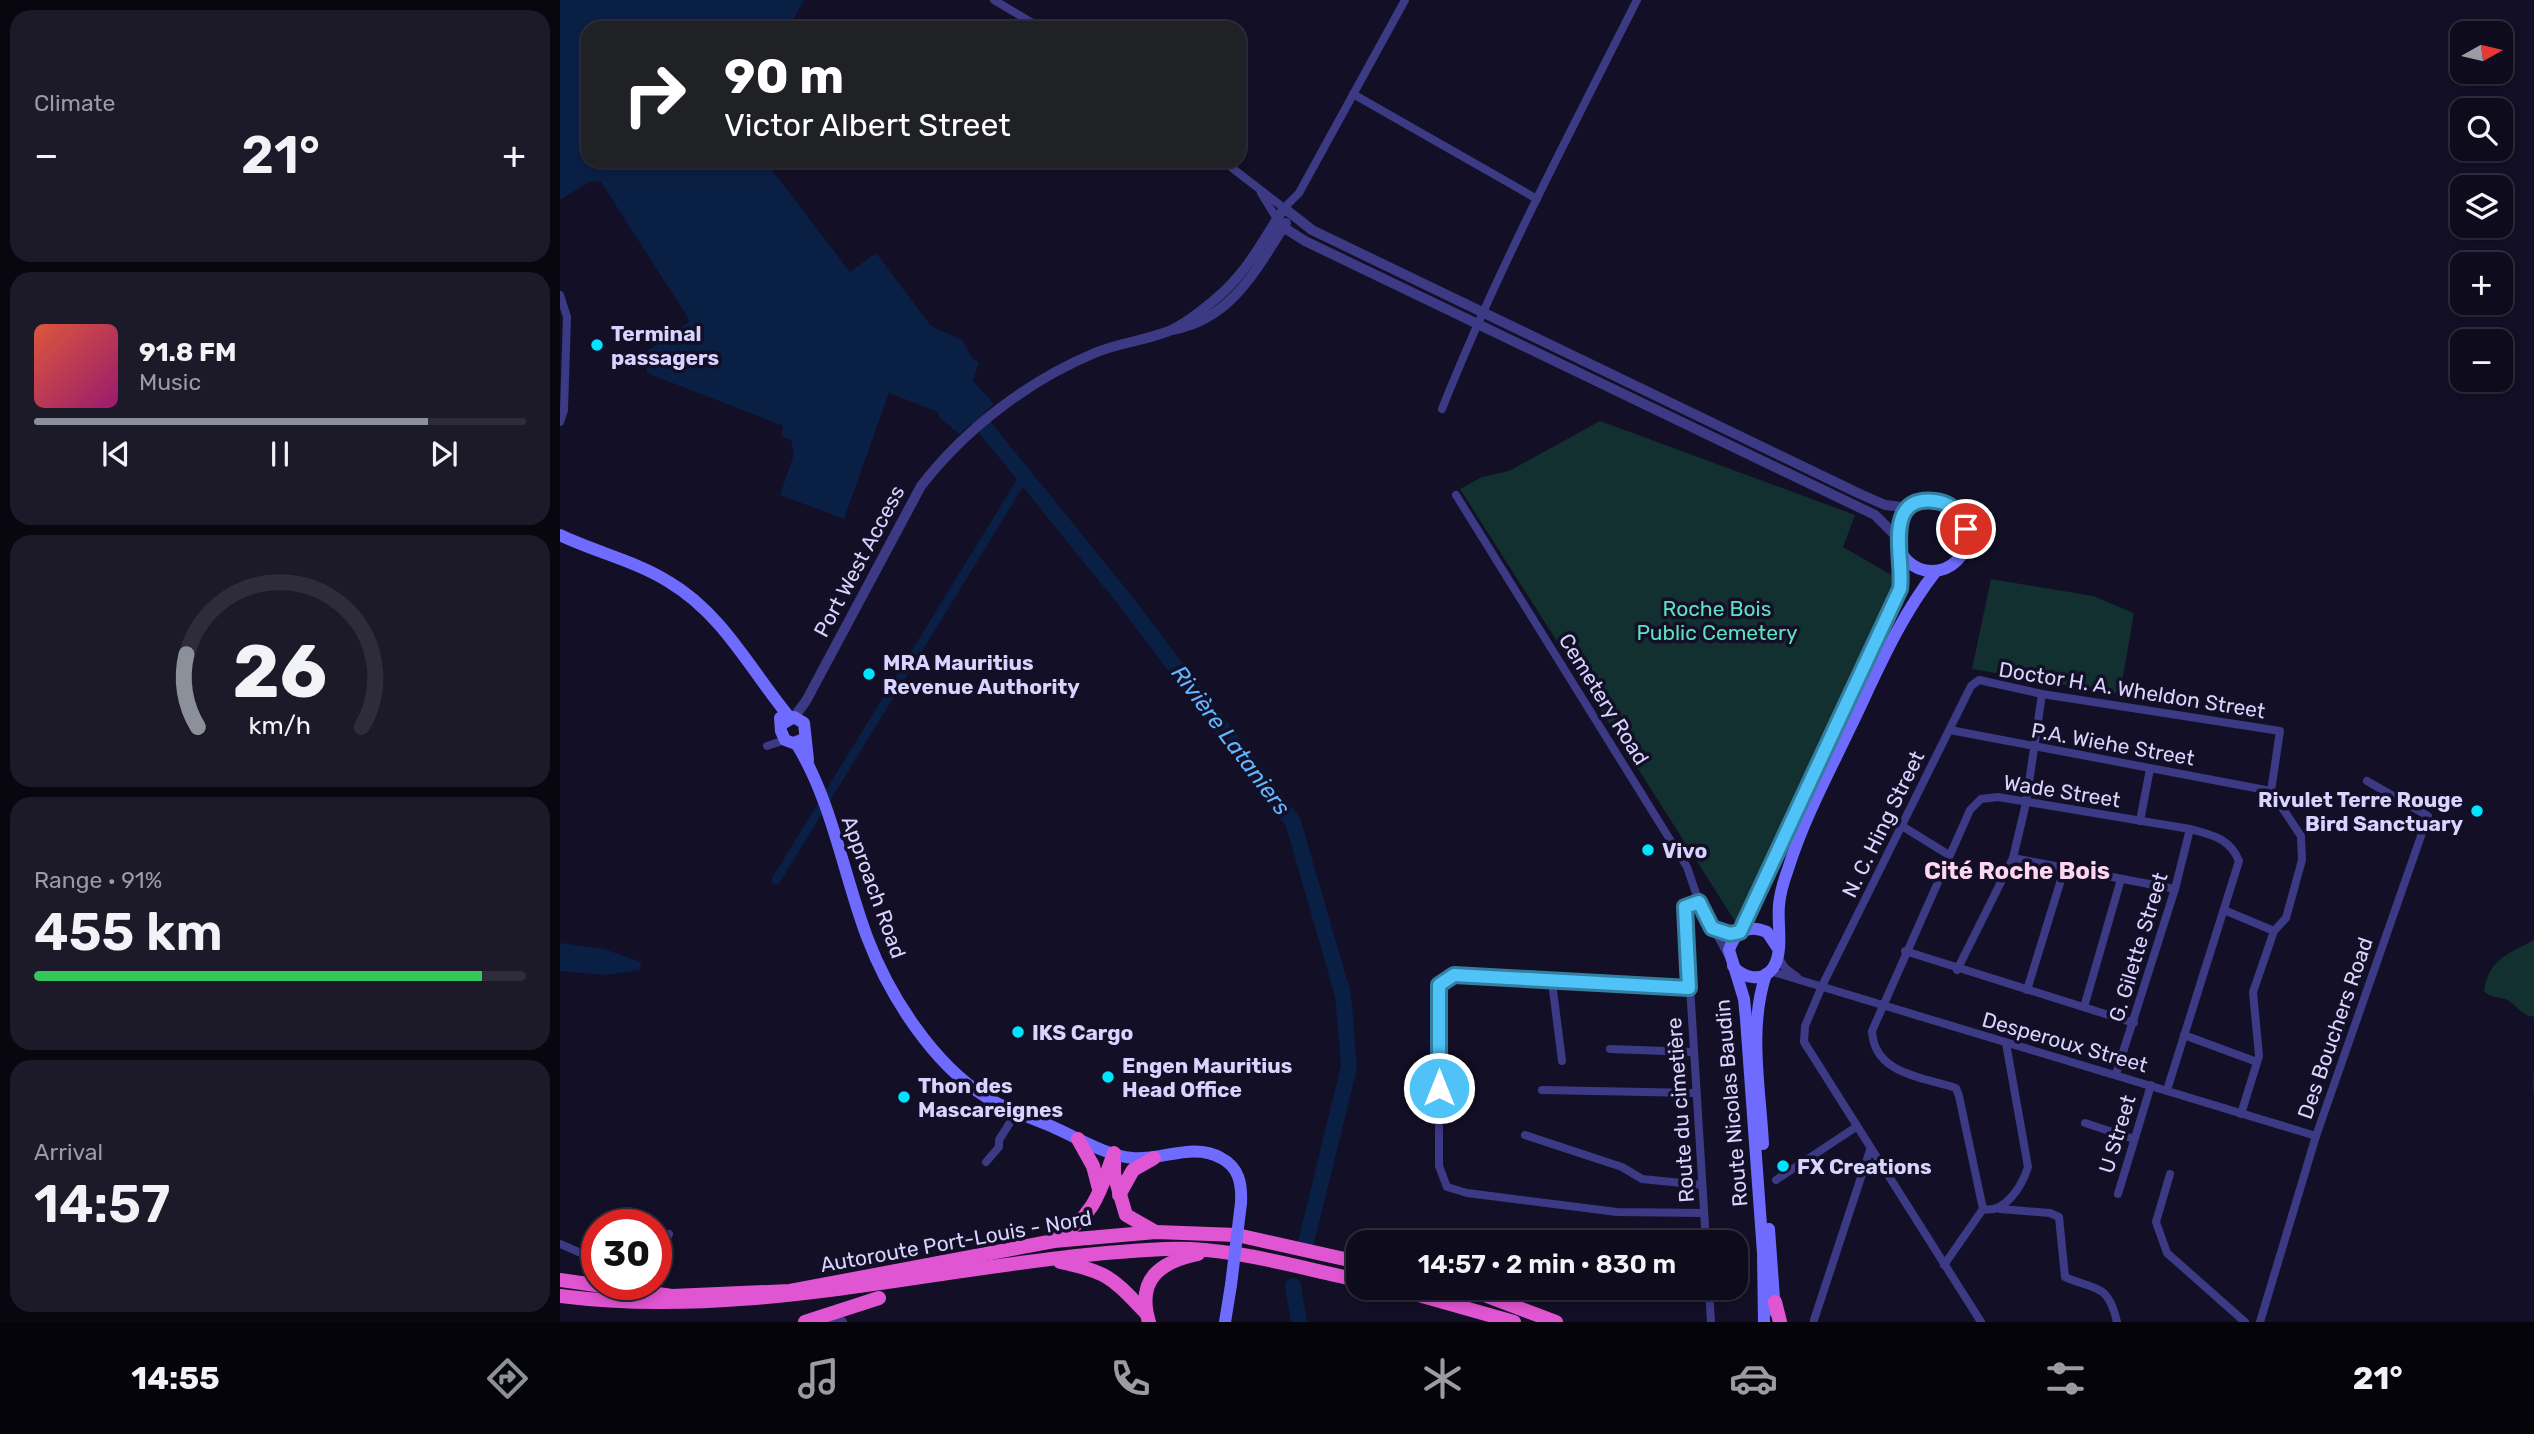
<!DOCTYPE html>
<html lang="en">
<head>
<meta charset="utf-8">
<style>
	body { margin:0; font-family:Rubik,sans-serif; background:#1c1929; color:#f1f3f6; height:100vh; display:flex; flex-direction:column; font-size:26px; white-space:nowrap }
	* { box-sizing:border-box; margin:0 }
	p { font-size:23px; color:#9b9ba3 }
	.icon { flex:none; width:38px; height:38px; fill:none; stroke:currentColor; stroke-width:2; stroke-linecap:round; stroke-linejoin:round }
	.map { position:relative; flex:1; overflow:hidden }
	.side { display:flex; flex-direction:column; gap:10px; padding:10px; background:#08060f; width:560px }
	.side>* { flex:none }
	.banner { position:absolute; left:21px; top:21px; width:665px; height:147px; border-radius:21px; box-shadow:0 4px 10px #0003,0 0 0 2px #2e2b3b; background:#202124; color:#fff; overflow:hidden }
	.needle { width:46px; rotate:82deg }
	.buttons { position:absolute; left:1890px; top:21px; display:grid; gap:14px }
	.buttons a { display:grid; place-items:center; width:63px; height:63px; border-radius:14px; background:#0e0b1c; box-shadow:0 4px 10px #0003,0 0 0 2px #2e2b3b; font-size:35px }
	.speed { position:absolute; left:21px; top:1209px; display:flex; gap:14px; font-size:35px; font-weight:700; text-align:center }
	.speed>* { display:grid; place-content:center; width:91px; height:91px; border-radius:50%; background:#0e0b1c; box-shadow:0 4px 10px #0003,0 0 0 2px #2e2b3b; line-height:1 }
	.speed .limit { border:10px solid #d22; background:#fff; color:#111 }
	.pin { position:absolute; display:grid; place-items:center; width:60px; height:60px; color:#fff; margin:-30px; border:4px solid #fff; border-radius:50%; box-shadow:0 2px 7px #0007 }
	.me { position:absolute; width:77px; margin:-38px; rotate:0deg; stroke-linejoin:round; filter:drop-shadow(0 0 5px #0008) }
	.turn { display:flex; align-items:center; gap:24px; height:147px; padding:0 28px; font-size:32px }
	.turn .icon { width:91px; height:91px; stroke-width:2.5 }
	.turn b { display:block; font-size:49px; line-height:60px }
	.big { font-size:52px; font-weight:600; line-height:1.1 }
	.side .tile { flex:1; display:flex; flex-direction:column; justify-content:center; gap:10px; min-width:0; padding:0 24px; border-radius:21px; background:#1c1929 }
	.side .dial { align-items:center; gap:0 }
	.dial svg { height:182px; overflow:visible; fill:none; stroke:#2e2b3b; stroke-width:7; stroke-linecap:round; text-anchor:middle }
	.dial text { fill:#f1f3f6; stroke:none }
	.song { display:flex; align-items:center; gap:21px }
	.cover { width:84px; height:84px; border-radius:10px; background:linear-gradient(135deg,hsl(10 70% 55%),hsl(320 70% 35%)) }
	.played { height:7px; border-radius:4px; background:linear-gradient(90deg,#8c9099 80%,#2e2b3b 80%) }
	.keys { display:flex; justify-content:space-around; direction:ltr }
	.heat { display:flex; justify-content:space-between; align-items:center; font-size:38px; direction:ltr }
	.charge { height:10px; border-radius:5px; background:linear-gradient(90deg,#34c759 91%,#2e2b3b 0) }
	.trip { position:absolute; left:786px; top:1230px; width:402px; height:70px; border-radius:21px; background:#0e0b1c; box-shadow:0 4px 10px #0003,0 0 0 2px #2e2b3b; font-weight:600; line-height:70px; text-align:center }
	.tabs { display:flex; height:112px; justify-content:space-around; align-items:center; background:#06040b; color:#9b9ba3 }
	.tabs .icon { width:49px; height:49px }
	.tabs .current { color:#8c9099 }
	.tabs b { font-size:32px; color:#f1f3f6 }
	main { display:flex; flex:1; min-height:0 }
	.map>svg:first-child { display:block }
	.green { fill:#12302f }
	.water { fill:#0a1f44 }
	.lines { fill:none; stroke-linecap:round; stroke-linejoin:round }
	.stream { stroke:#0a1f44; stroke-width:2.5 }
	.canal { stroke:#0a1f44; stroke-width:9 }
	.river { stroke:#0a1f44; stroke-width:16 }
	.minor { stroke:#3d3a85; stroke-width:8 }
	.tertiary { stroke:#3d3a85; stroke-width:10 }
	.secondary { stroke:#6f6bff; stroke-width:12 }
	.trunk { stroke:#e055d1; stroke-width:14 }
	.secondary-bridge { stroke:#6f6bff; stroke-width:12 }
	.route-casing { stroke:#337fa1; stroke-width:18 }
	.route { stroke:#4fc3f7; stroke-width:12 }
	.poi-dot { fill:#00e5ff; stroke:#130f26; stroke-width:2.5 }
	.labels { text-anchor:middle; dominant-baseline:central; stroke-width:7; stroke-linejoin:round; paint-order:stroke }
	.poi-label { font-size:21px; font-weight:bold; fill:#d9d4ff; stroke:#130f26; text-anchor:start }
	.street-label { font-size:21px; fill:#d9d4ff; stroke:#130f26 }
	.park-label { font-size:21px; fill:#5fe0c0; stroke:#130f26 }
	.water-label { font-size:23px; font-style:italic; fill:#62b6ff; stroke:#130f26 }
	.quarter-label { font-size:24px; font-weight:bold; fill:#ffd6f0; stroke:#130f26 }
</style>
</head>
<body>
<main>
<section class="side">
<div class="tile"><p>Climate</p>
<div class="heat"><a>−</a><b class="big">21°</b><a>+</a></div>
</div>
<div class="tile">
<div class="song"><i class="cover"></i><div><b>91.8 FM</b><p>Music</p></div></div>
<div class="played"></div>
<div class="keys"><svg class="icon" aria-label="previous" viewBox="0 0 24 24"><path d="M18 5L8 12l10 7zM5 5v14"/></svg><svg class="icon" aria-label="pause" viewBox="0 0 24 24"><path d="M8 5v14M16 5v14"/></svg><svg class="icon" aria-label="next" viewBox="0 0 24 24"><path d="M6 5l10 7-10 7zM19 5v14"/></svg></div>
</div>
<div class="tile dial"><svg viewBox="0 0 100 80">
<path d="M14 69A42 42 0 1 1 86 69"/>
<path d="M14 69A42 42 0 0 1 9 37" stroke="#8c9099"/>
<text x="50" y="56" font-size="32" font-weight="700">26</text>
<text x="50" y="72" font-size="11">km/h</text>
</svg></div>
<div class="tile"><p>Range · 91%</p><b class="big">455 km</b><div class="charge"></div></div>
<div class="tile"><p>Arrival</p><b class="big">14:57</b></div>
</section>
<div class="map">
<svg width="1974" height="1322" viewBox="0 0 1974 1322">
	<rect width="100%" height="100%" fill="#130f26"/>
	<!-- green -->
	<g class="green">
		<polygon points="1040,421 1295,515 1283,547 1340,580 1178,926 900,489 922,477 949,471"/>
		<polygon points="1431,579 1533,596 1574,613 1560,694 1412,669"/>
		<path d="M1974,940V1017C1958,1014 1957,1004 1945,999C1936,996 1930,998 1924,991C1928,960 1949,953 1974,940Z"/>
	</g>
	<!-- water -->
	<g class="water">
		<polygon points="0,0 244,0 229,28 28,28 28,161 205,161 290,272 316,253 371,326 402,340 413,359 419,362 413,381 434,404 399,434 380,418 378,412 329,393 284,519 220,495 234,454 231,440 221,436 223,426 87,373 87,351 130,321 41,182 31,181 0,200"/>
		<polygon points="0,943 44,949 81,962 80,970 45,975 0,971"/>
	</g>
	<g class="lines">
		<!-- stream -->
		<polyline class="stream" points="1974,1074 1974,1091"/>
		<!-- canal -->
		<polyline class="canal" points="216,880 465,475"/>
		<!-- river -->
		<g class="river">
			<polyline points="418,419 564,599 733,822 783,995 789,1067 746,1242"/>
			<polyline points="733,1286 739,1322"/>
		</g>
		<!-- minor -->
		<g class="minor">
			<polyline points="434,0 481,28"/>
			<polyline points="793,94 977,199"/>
			<polyline points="663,161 724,208 739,193 845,0"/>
			<polyline points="701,193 717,219"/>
			<polyline points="0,295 7,317 4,410 0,422"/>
			<path d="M882,409C938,268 1009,135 1077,0"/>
			<polyline points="896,495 1127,867 1139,902 1168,955"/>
			<polyline points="1390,730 1711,791"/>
			<polyline points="207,746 225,740"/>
			<polyline points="1580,821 1590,769"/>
			<polyline points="1342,826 1389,855"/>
			<polyline points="1453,858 1615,889"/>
			<polyline points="1139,902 1125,907 1146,1242"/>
			<polyline points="1664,910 1714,931"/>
			<polyline points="1152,928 1176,935"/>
			<polyline points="1345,951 1574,1023"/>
			<polyline points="1218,957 1225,968 1237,977"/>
			<polyline points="1397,970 1453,858 1466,803 1482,694"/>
			<polyline points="1210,971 1756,1136"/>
			<polyline points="992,982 1002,1061"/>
			<polyline points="1129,988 894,975 879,985 879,1166 887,1187 907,1193 1057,1212 1144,1213"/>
			<polyline points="1467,990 1504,870"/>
			<polyline points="1524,1007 1561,879"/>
			<polyline points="1624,1035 1697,1062"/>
			<polyline points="1050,1049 1133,1052"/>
			<polyline points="1556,1074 1615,889 1630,829"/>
			<polyline points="982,1090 1136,1093"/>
			<polyline points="1525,1123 1574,1139"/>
			<polyline points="965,1135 1062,1167 1082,1179 1142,1185"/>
			<polyline points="426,1162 439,1147 439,1140 456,1113"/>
			<polyline points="1610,1174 1596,1222 1607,1253 1685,1322"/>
			<polyline points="1216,1180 1296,1127"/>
			<polyline points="1558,1194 1591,1085"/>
			<path d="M1423,1209C1445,1214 1462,1186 1468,1167L1446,1043"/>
			<path d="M1440,1209L1490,1213L1499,1217L1505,1277C1537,1291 1548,1283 1557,1322"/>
			<polyline points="0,1244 37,1260"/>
			<polyline points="96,1257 109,1234"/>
			<path d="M1384,1265L1423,1209L1399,1096L1396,1088C1362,1077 1314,1074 1312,1031L1410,810L1421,799L1438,797L1630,829C1652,835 1670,838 1679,861L1607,1090"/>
			<polyline points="1149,1288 1151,1322"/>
			<polyline points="1254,1320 1310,1150"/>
			<polyline points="1421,1322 1244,1042 1245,1026 1262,986 1411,686 1419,680 1482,694 1720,731 1711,791 1741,836 1742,860 1726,918 1714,931 1693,992 1699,1056 1681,1114"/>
			<polyline points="1700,1322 1756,1136 1868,816 1807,781"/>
		</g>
		<!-- tertiary -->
		<g class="tertiary">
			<polyline points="717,219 723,227 745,241 1315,515 1337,537"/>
			<path d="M612,330C671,320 696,270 726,223"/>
			<path d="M234,717L246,701L361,486C406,428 469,380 537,352C560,343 586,340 609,331C623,325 641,311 653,301C685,276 702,242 724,208L752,230L1300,494L1325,505L1351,508"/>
			<polyline points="261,1320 282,1322"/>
		</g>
		<!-- secondary -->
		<g class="secondary">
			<circle cx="1372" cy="536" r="35"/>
			<path d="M0,535C35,552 76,561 109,582C163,614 191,671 230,718"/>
			<polyline points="220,718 221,731 225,740 233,743 241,740"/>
			<polyline points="222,724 234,717 244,723 248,760"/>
			<path d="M236,743C272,801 283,873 307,937C329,995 372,1063 426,1097C447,1110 470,1117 493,1127C518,1138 545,1155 572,1158C601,1161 633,1142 661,1158C679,1167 682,1184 681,1203"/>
			<polyline points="1179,932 1340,589 1342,576 1339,548"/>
			<path d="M1173,966C1183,978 1202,983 1213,968C1224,952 1217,923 1219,905C1220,893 1224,880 1228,869C1243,821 1268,774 1290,728C1316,674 1339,618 1376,571"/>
			<path d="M1203,1144C1200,1088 1188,1028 1206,974"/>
			<polyline points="1209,1229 1215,1312"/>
			<polyline points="665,1322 671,1285"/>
			<path d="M1204,1322L1203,1253L1186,1019L1184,999L1169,950C1175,931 1189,924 1207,932L1217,947"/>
		</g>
		<!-- trunk -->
		<g class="trunk">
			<polyline points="518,1139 533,1166 539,1189"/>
			<polyline points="554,1162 554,1174 566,1215 594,1231"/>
			<polyline points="559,1195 573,1170 594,1158"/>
			<path d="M496,1238C534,1217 540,1192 554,1153"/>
			<path d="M500,1262C549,1272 552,1278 586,1313"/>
			<polyline points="0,1280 112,1296 230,1291 494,1241 596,1232 677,1235 798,1262"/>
			<polyline points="834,1288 954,1322"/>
			<polyline points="906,1288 996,1322"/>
			<path d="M0,1296C203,1322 402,1258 605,1249C669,1246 735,1267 798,1280"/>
			<polyline points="1215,1302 1220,1322"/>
			<polyline points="245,1322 319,1298"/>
			<path d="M589,1322C576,1279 600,1262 638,1254"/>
		</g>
		<!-- secondary-bridge -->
		<polyline class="secondary-bridge" points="671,1285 681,1203"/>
	</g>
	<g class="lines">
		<defs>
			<path id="route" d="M879,1088V985L894,975L1129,988L1125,907L1139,902L1152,928L1170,934L1180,932L1340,589C1345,561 1321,495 1375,501C1392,503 1401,514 1406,529"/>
		</defs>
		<!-- route casing -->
		<use href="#route" class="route-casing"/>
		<!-- route -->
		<use href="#route" class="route"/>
	</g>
	<!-- markers -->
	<g class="poi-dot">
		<circle cx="37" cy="345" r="7"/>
		<circle cx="309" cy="674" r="7"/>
		<circle cx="1917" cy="811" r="7"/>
		<circle cx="1088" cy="850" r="7"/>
		<circle cx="458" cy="1032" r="7"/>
		<circle cx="548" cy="1077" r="7"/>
		<circle cx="344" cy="1097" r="7"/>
		<circle cx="1223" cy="1166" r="7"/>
	</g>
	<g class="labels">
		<!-- poi labels -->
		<g class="poi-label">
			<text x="51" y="333">Terminal<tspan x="51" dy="24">passagers</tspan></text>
			<text x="323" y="662">MRA Mauritius<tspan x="323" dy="24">Revenue Authority</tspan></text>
			<text x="1903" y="799" text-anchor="end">Rivulet Terre Rouge<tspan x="1903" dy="24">Bird Sanctuary</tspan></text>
			<text x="1102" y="850">Vivo</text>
			<text x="472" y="1032">IKS Cargo</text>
			<text x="562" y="1065">Engen Mauritius<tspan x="562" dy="24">Head Office</tspan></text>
			<text x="358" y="1085">Thon des<tspan x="358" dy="24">Mascareignes</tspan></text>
			<text x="1237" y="1166">FX Creations</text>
		</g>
		<!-- street labels -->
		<g class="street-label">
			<text transform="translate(299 561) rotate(-62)">Port West Access</text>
			<text transform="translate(1572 690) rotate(9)">Doctor H. A. Wheldon Street</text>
			<text transform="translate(1044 699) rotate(58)">Cemetery Road</text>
			<text transform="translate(1553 744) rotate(10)">P.A. Wiehe Street</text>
			<text transform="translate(1502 791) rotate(9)">Wade Street</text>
			<text transform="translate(1323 824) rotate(-64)">N. C. Hing Street</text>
			<text transform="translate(314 887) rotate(70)">Approach Road</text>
			<text transform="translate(1578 947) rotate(-73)">G. Gilette Street</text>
			<text transform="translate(1775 1028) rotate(-71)">Des Bouchers Road</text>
			<text transform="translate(1505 1042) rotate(16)">Desperoux Street</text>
			<text transform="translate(1171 1103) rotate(-95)">Route Nicolas Baudin</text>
			<text transform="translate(1120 1110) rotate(-94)">Route du cimetière</text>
			<text transform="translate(1557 1134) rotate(-73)">U Street</text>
			<text transform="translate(396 1241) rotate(-10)">Autoroute Port-Louis - Nord</text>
		</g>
		<!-- park labels -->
		<g class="park-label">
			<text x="1157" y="608">Roche Bois<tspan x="1157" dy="24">Public Cemetery</tspan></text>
		</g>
		<!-- water labels -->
		<g class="water-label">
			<text transform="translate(671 740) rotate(53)">Rivière Lataniers</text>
		</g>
		<!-- quarter labels -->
		<g class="quarter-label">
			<text x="1457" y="871">Cité Roche Bois</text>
		</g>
	</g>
</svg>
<div class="buttons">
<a><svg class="needle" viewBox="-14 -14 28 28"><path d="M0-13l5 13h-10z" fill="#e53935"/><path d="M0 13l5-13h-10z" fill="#9b9ba3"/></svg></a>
<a><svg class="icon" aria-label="search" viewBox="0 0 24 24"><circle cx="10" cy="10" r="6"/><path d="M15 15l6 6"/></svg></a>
<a><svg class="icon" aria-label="layers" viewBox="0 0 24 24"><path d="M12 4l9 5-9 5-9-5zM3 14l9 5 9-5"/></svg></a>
<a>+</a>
<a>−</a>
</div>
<div class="speed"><div class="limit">30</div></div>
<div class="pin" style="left:1406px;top:529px;background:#d93025"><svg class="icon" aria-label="arrive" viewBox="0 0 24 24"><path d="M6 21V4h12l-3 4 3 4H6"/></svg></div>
<svg class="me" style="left:879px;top:1088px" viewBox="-20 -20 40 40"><circle r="17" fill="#4fc3f7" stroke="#fff" stroke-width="3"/><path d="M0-11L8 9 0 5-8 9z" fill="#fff"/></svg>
<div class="trip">14:57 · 2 min · 830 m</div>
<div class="banner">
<div class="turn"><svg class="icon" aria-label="right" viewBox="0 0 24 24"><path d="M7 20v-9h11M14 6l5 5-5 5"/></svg><div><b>90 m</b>Victor Albert Street</div></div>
</div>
</div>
</main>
<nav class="tabs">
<b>14:55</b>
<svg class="icon current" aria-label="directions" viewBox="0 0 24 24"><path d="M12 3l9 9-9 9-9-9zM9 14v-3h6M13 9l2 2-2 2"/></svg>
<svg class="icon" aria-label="music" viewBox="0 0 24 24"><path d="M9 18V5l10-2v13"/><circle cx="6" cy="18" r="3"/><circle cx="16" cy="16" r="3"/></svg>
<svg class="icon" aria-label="phone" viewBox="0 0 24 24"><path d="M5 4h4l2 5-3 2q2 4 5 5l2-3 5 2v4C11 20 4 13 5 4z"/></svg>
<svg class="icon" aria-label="climate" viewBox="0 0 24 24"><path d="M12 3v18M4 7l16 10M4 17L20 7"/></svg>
<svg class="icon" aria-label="car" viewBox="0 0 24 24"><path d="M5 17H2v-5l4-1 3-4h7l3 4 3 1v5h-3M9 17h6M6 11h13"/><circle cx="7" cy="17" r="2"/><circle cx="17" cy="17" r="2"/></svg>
<svg class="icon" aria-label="filters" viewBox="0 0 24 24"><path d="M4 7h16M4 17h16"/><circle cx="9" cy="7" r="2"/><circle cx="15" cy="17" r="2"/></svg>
<b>21°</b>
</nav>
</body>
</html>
